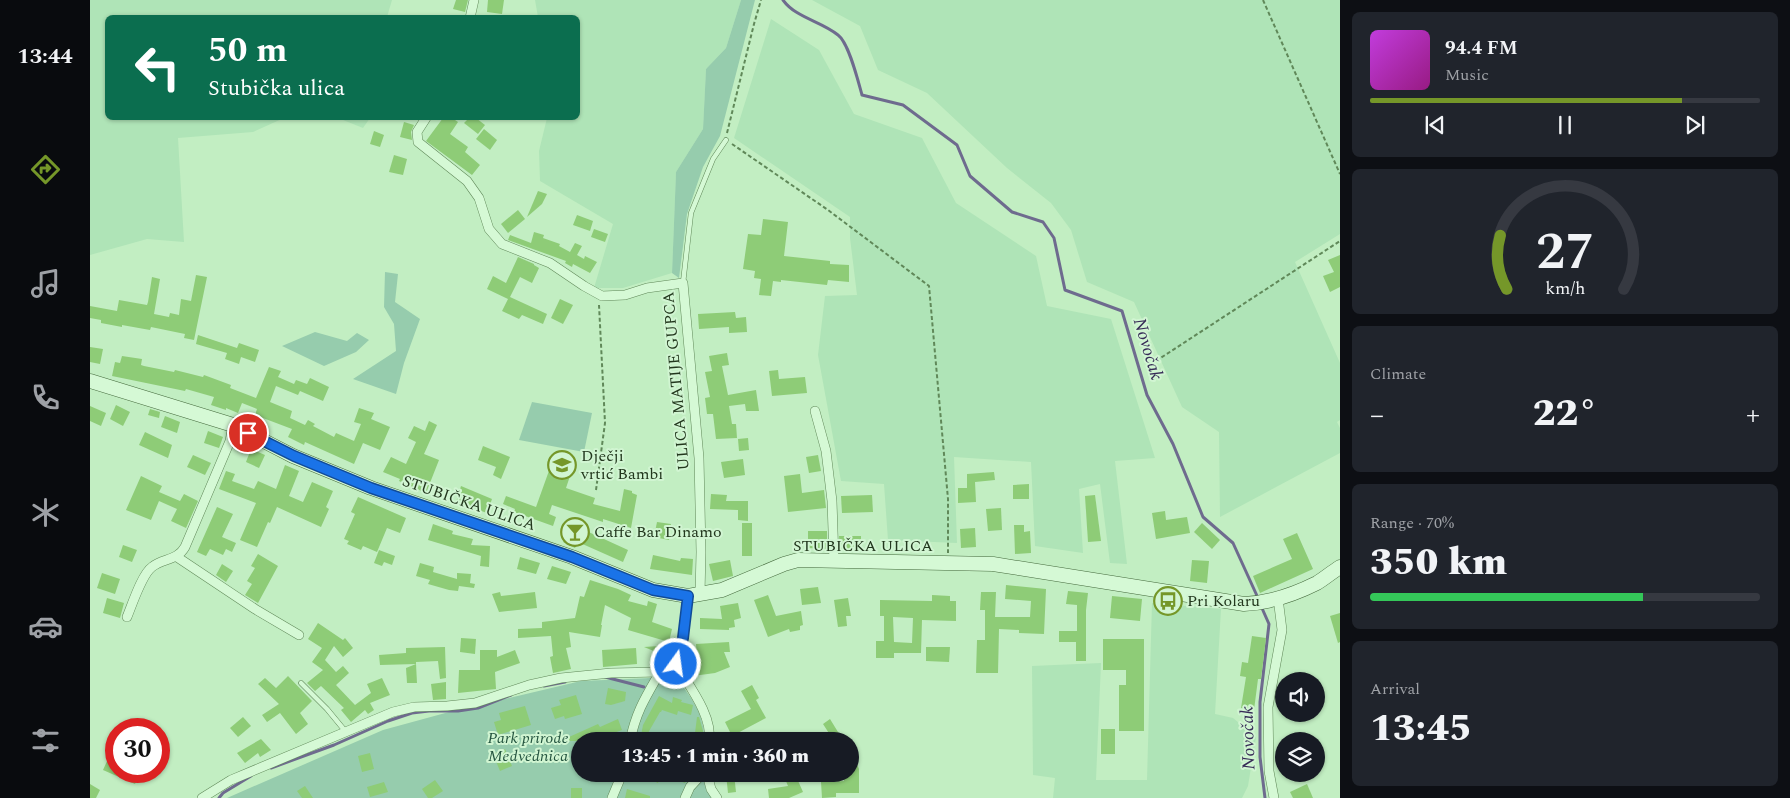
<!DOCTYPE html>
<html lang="en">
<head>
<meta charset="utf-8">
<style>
	body { margin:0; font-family:Spectral,serif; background:#20242c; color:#f1f3f6; height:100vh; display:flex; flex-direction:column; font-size:19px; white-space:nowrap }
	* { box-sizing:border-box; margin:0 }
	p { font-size:16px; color:#9ea1a6 }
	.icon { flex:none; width:28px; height:28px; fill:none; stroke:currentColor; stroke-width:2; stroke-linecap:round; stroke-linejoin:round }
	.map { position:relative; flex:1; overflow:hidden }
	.side { display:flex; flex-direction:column; gap:12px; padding:12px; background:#0d0f14; width:450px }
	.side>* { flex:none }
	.banner { position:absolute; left:15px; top:15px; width:475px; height:105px; border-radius:8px; box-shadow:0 1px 4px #0004; background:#0b6e4f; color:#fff; overflow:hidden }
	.fabs { position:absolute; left:1185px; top:672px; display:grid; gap:10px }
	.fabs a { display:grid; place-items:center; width:50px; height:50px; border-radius:50%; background:#171b24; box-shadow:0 1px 4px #0004; font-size:25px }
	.speed { position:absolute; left:15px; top:718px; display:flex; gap:10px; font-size:25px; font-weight:700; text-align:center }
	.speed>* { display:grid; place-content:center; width:65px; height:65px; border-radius:50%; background:#171b24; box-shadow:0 1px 4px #0004; line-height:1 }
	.speed .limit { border:8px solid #d22; background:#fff; color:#111 }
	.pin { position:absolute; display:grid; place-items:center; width:42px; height:42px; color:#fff; margin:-21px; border:2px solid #fff; border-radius:50%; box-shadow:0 1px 5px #0007 }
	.me { position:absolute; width:55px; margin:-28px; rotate:14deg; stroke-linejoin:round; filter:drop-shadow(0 0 4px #0008) }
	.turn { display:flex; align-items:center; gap:18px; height:105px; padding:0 20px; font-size:22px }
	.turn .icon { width:65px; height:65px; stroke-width:2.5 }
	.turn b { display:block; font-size:35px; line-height:42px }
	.big { font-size:38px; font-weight:800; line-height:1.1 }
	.side .tile { flex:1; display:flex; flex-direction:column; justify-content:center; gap:8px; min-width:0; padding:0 18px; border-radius:8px; background:#20242c }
	.side .dial { align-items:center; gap:0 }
	.dial svg { height:130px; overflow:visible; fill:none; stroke:#363941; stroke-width:7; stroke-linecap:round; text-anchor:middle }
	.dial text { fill:#f1f3f6; stroke:none }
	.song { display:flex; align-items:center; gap:15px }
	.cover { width:60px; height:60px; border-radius:8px; background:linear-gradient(135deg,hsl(290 70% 55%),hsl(310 70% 35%)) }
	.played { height:5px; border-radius:2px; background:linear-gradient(90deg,#759729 80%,#363941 80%) }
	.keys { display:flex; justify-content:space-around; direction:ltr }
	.heat { display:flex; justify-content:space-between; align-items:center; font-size:28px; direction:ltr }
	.charge { height:8px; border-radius:4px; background:linear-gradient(90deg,#34c759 70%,#363941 0) }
	.trip { position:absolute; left:481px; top:732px; width:288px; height:50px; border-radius:25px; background:#171b24; box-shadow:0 1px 4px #0004; font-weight:800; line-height:50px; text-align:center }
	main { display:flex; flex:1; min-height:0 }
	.menu { display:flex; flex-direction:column; width:90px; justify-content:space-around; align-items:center; background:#090b0e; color:#9ea1a6 }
	.menu .icon { width:35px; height:35px }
	.menu .active { color:#759729 }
	.menu b { font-size:22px; color:#f1f3f6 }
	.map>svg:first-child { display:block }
	.farmland { fill:#afe4b7 }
	.green { fill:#96ccad }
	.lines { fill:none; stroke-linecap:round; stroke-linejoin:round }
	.stream { stroke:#6e6b8e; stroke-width:3 }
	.building { fill:#8ecc77; fill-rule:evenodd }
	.service-casing { stroke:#608859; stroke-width:5.5 }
	.minor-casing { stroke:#608859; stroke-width:10 }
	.secondary-casing { stroke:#44693c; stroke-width:15 }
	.path { stroke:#608859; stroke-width:2; stroke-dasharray:4 2.5; stroke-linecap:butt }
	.service { stroke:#d5f9d5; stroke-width:4.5 }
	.minor { stroke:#d5f9d5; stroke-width:9 }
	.secondary { stroke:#d5f9d5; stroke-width:14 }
	.route-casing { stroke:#114b97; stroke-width:12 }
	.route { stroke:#1a73e8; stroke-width:9 }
	.labels { text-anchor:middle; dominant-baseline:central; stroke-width:4; stroke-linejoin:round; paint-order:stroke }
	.street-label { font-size:16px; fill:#22371d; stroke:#d1f5d2 }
	.poi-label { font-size:16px; fill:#22371d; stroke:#d1f5d2; text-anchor:start }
	.park-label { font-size:16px; font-style:italic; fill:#24543f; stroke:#d1f5d2 }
	.water-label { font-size:18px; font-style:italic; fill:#372c57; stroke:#d1f5d2 }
</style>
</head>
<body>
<main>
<nav class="menu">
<b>13:44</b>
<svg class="icon active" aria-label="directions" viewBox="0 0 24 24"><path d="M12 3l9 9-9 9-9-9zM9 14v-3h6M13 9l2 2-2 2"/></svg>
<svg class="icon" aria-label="music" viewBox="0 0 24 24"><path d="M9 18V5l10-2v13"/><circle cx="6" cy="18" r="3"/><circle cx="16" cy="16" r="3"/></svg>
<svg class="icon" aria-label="phone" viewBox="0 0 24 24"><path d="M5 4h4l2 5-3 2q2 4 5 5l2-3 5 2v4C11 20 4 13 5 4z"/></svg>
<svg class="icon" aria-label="climate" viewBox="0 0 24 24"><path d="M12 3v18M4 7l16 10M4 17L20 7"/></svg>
<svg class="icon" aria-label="car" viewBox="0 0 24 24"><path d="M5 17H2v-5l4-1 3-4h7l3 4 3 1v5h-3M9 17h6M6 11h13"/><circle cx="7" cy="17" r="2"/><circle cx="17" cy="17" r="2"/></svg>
<svg class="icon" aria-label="filters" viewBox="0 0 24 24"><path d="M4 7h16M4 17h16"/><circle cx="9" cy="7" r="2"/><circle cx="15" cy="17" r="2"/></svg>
</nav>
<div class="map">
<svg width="1250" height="798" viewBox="0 0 1250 798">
	<rect width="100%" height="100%" fill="#c2eec2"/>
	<!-- farmland -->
	<g class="farmland">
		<polygon points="0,0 302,0 297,17 18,18 18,118 194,118 163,132 88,138 94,242 57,239 0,255"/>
		<polygon points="445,0 651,0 636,48 616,69 613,129 586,172 582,273 533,288 504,288 523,224 450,181 449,151 457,118 488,118 488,18 448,17"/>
		<polygon points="722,0 1250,0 1250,234 1205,262 1250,363 1250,420 1247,422 1250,428 1250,453 1130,517 1129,432 1092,407 1044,302 997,282 981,230 961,203 917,168 837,93 788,70 770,26"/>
		<polygon points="681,19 729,50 764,114 832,138 866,203 946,256 957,306 1021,319 1065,458 1025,461 1037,564 1020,563 1010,484 989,489 993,553 945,546 941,462 864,457 867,543 798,540 794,484 751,481 728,355 735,296 767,295 760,238 760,217 644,138"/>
		<polygon points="248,118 280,118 273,128"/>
		<polygon points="1062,603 1131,609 1125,714 1143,718 1166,737 1158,786 1152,798 963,798 965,778 943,775 942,666 1011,663 1006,780 1057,780"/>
	</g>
	<!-- green -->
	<g class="green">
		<polygon points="651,0 665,0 630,136 613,167 597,214 589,278 582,273 586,172 613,129 616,69 636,48"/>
		<polygon points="295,272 308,274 305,302 330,319 314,363 306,394 263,379 306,351 304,324 294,307"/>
		<polygon points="225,332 257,341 267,333 279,340 266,352 234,366 192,346"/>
		<polygon points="442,402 502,413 494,452 429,440"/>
		<path d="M585,677C600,694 616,717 614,741H490V774H610L622,798H137L293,730L359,712L491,681Z"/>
	</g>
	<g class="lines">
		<!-- stream -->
		<g class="stream">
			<path d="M693,0C706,18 731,21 748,35C759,43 768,81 772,95L813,105L867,145L880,176L922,212L953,222L964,238L975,290L1032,311L1057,395L1083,444L1113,517L1143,543L1168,598"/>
			<polyline points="1171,606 1179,624 1170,702 1170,757 1175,798"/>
			<polyline points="515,677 554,687"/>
			<polyline points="454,686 475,682"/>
			<polyline points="181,768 244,745 298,721 322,713 339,711 368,711 388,708 421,695"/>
			<polyline points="129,798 133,793 161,776"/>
		</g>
	</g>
	<!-- building -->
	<g class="building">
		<polygon points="366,0 378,0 375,12 363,9"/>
		<polygon points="398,0 414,0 412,14 397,12"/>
		<polygon points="353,118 362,118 368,122 360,134 378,147 375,152 390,165 382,175 336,141"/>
		<polygon points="379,118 386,118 395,125 388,134 374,123"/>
		<polygon points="314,122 324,125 321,132 322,140 310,137"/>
		<polygon points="394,129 407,140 400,150 386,139"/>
		<polygon points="284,131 294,135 290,147 280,144"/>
		<polygon points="304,155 317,159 313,175 299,172"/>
		<polygon points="448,191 457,194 452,204 437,217"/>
		<polygon points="428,210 435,219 418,233 411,224"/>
		<polygon points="487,215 503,221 500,231 483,225"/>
		<polygon points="673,219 698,222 694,256 740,261 740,264 759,265 759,282 738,280 737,285 691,280 691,282 683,281 681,296 669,295 671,279 664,278 665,271 653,269 658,234 671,235"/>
		<polygon points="504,229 518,234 515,242 501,237"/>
		<polygon points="444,232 454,235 453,238 470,244 469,246 480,252 485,243 492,246 487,255 494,259 495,256 507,262 500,273 483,264 482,267 475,263 476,261 418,240 420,235 441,243"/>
		<polygon points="1250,255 1250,287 1240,292 1233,276 1244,272 1238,260"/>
		<polygon points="428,257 444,264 444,265 449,268 442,283 430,277 420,297 457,314 453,324 432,315 429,319 412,311 418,299 397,289 403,276 416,283"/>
		<polygon points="106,275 117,277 104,340 94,338 95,334 61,327 60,330 32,325 32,327 11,323 11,320 0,318 0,306 27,311 29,300 57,305 58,302 62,277 70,279 64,314 79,317 80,313 89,315 91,299 101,301"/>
		<polygon points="470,299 483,305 473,324 461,318"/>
		<polygon points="645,312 646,318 656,317 657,332 639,333 639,327 609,329 608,314"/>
		<polygon points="108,335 147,348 149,343 169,350 165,362 151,357 149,364 135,359 137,353 106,344"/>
		<polygon points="0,347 13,349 10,364 0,362"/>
		<polygon points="637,353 639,365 632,366 638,395 666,390 669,411 656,411 655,404 639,406 642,424 646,424 647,438 626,439 623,414 617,414 615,398 620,397 615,372 622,371 619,356"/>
		<polygon points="32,356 52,359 51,365 54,366 84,372 85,370 113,377 114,375 141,385 140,388 166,398 179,367 191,371 188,377 204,384 206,380 217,384 220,378 239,387 233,401 210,391 208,395 186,386 180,402 202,411 200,418 215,425 218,420 225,424 223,426 244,437 246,433 264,441 271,424 264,422 269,408 284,413 281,419 300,427 290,450 273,443 264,464 215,442 214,445 198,437 202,429 165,415 167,409 152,403 148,413 136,408 136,410 121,405 124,397 96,389 95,391 22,376 25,362 30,363"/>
		<polygon points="688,370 689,379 715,377 717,393 682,396 679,371"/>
		<polygon points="26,405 40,412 33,426 20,419"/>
		<polygon points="0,406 16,413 11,426 0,421"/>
		<polygon points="60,409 70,412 69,418 58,415"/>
		<polygon points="75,416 90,422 87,433 71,427"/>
		<polygon points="339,421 347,425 334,454 349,460 336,493 309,481 310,479 293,472 301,457 316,464 326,442 318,438 324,426 335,431"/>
		<polygon points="118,431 133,437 129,448 114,443"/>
		<polygon points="55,432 82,445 78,458 49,445"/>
		<polygon points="658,438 659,450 649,451 648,439"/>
		<polygon points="393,446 420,457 411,479 403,475 406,467 388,460"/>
		<polygon points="161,449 175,455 169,468 156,462"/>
		<polygon points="465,454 485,461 476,488 505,498 503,504 530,511 534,489 542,491 542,493 547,495 541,528 513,519 513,522 462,505 459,514 466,517 463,526 424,512 425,509 413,504 416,496 446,507"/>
		<polygon points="103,455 121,463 115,475 97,467"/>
		<polygon points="728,455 731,471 719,473 716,457"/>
		<polygon points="653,459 655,475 634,478 631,462"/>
		<polygon points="195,465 209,471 199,496 213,502 222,482 243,491 236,507 239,509 231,527 187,507 180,523 178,522 167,547 150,540 166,503 129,489 136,471 145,474 142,481 164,489 168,481 186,489"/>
		<polygon points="904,472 905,480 885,482 886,502 868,503 868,488 877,488 877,474"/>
		<polygon points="710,474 712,493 734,490 736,508 698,512 694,476"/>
		<polygon points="51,476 72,486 69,492 90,501 94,494 108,501 96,528 81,521 87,509 69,501 61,520 36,510"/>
		<polygon points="939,484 939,499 923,499 923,485"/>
		<polygon points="371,486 402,499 397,513 366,502"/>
		<polygon points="621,494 637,495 636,501 658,501 658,521 648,520 648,510 620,509"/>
		<polygon points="782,495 783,512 752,513 751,496"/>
		<polygon points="1005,495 1011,541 998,542 995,496"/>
		<polygon points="268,497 316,518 310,533 297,528 287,552 273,546 271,550 257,544 259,541 254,539 265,514 261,512"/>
		<polygon points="127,507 143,514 132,537 146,543 142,552 136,549 133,555 120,549 116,556 107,552"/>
		<polygon points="911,508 912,530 898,531 896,509"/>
		<polygon points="1075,511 1076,520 1097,517 1100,533 1066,539 1062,513"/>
		<polygon points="567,522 581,524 579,540 564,537"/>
		<rect x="652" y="523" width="10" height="33"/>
		<polygon points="1112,523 1130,540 1122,549 1104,532"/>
		<polygon points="343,524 363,531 362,534 383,539 381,545 400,546 399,567 390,566 391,556 338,540"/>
		<polygon points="481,524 538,550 533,562 488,542 485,548 473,542"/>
		<polygon points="924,525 934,525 934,532 940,531 941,553 925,554"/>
		<polygon points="885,528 886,547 871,548 870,529"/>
		<polygon points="718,531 737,531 737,549 718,548"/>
		<polygon points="1207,533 1223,569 1170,593 1163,576 1202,559 1193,539"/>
		<polygon points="749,536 771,536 771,550 750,550"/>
		<polygon points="33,545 47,550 42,562 29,557"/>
		<polygon points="289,550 305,556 302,565 294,562 292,566 284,563"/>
		<polygon points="168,554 188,566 168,603 155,595 162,584 157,581 165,568 161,566"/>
		<polygon points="563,555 590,561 591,558 603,559 602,575 560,569"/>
		<polygon points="430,557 450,563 446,574 427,569"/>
		<polygon points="640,560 643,576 623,581 619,564"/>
		<polygon points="1102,560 1119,561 1117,583 1100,581"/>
		<polygon points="330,563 344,567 343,572 367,579 367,573 381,574 380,583 385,584 384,588 369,586 368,591 359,590 338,584 340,580 326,576"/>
		<polygon points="132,564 143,571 136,582 126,575"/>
		<polygon points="462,566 481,572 476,584 457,579"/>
		<polygon points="12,573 30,579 25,594 7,588"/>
		<polygon points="500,580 528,589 541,595 538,601 557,606 558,601 567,604 562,622 582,629 579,642 538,630 541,618 515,605 511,625 512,625 510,637 479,632 481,647 476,648 481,669 463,673 460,657 463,656 461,636 428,638 428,629 452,628 452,622 485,618 490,596 494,597"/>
		<polygon points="916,585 956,589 954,634 929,633 929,630 909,629 908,673 886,673 887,640 895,640 895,610 890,610 891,592 906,592 905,617 940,617 941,601 915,599"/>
		<polygon points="728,587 731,603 712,605 710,589"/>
		<polygon points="978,591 998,593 996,610 996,661 986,661 986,642 969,642 969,631 987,631 987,605 976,604"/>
		<polygon points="410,592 411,596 445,592 447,608 409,612 402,594"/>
		<polygon points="678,595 686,616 711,611 713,625 710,626 710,630 700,632 699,629 678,637 664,600"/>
		<path d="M842,595L860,596V601H866V621L832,620L831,653H804V658H786V641H794V616H790V600L842,601ZM803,617L823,618L822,643L804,642Z"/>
		<polygon points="1022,596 1052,599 1050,621 1020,618"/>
		<polygon points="17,598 34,603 30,618 13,613"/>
		<polygon points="758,598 761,616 756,616 757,626 748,627 744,600"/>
		<polygon points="648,603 651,618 644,620 645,627 639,628 639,630 610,629 610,618 632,619 630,606"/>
		<polygon points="1250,613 1250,642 1248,643 1240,616"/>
		<polygon points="228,623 253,640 255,638 263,648 253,657 244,646 235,660 246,672 253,666 259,673 246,685 265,705 281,693 277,684 292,678 300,695 280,703 284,710 278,714 275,710 261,722 251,710 254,708 231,686 225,691 217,683 233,670 222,662 232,648 218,639"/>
		<polygon points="1162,636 1176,638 1171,679 1168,679 1164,710 1151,708 1156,677 1150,676 1152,662 1158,663"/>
		<polygon points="371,638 386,639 385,654 370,652"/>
		<polygon points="1013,639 1054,639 1054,731 1029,731 1029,685 1036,685 1036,670 1013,670"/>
		<polygon points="639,642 640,652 634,652 640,667 625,673 603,676 601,661 607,660 606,644"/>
		<polygon points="585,645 584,649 571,654 554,647"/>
		<polygon points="355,647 356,678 350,679 348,661 326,662 326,664 290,665 289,655 316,653 316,648"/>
		<polygon points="836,647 860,647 859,662 836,661"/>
		<polygon points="546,648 547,664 513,667 512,650"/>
		<polygon points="390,650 407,650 407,657 425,650 430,663 405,672 406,689 368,693 369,670 390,670"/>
		<polygon points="326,664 327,683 317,683 316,668"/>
		<polygon points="198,676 222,701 210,713 218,724 206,734 190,713 177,722 172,715 189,704 168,684 175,678 186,688"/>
		<polygon points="356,682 356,699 343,700 341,684"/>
		<polygon points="662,685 669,698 666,700 676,718 642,736 635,722 661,709 651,691"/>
		<polygon points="518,688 536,692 535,701 521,705 515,704"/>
		<polygon points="486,695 492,714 475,719 474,716 465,719 461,708 471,705 469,700"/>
		<polygon points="569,696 582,703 583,697 592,700 591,702 603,705 601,715 588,711 587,715 572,710 571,712 570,712 558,733 566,734 564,741 550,741 553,725"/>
		<polygon points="435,706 441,725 408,735 404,722 411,720 409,713"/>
		<polygon points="153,717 161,726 148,737 140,728"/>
		<polygon points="607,717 609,717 613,731 611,741 604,741"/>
		<polygon points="528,719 532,730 502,741 470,741 508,724 510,727"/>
		<polygon points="740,719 748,732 754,741 744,741 733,724"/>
		<rect x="1011" y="729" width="14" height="25"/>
		<polygon points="171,739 181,750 170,757 168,753 155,763 147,753"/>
		<polygon points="760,748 769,769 769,793 746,793 746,797 732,798 731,782 754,781 754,774 760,774"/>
		<polygon points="415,749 422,766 410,771 403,754"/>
		<polygon points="280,753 284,769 272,772 268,756"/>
		<polygon points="18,759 26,763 26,771 51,771 45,784 13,770"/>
		<polygon points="547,774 571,774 568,783"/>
		<polygon points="573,774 599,774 595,783"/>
		<polygon points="636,774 644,774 646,792 638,793"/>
		<polygon points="693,774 705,774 713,792 699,798 679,798 678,789 698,786"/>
		<polygon points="345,780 353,791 342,798 338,798 332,789"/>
		<polygon points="294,782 298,792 280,797 277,787"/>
		<polygon points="0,784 10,790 6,798 0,798"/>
		<polygon points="1217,784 1223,798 1203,798 1200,792"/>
		<polygon points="215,786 223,798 212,798 207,791"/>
		<rect x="481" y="788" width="11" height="10"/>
		<polygon points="537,789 560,796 560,798 535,798"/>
	</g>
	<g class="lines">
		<defs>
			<g id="service">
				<polyline points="593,283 601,213 623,159 636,140"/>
				<polyline points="211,683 237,709 256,732"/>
			</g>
			<g id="minor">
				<polyline points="380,18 384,0"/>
				<polyline points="336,118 327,132 328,142 377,181 389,198 399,229 412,244 460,263 494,286 512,296 535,295 557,288 593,283 609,458 611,552 610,594"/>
				<polyline points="725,411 736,451 742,501 744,560"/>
				<polyline points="87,557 165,609 209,635"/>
				<path d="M37,617C42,605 52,574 62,567C73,558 87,561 95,547L140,441L143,425"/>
				<path d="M586,664C599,686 623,716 619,741"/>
				<path d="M540,741C546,712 555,698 570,672"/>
				<polyline points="617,774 621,789 627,798"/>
				<polyline points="112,798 141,780 303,712 324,707 357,706 385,703 439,685 471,678 521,673 570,672 586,664 593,639 598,596"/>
				<polyline points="522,798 532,774"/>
				<polyline points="595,798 600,787 612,774"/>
				<polyline points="1184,798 1179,771 1178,707 1192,630 1188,598"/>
			</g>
			<path id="secondary" d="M0,381L143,425L203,456L281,488L482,557L563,590L598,596L632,590L694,564L708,560L903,564L1154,604C1179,603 1205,594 1227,583C1235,578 1242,572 1250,567"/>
		</defs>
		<!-- service casing -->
		<use href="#service" class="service-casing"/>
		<!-- minor casing -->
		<use href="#minor" class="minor-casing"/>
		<!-- secondary casing -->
		<use href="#secondary" class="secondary-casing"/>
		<!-- path -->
		<g class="path">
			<polyline points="1173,0 1250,174"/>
			<polyline points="637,133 664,24 671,0"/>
			<polyline points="642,144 738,210 839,286 858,499 858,553"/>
			<polyline points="1066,361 1250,241"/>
			<polyline points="506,490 515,423 509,305"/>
		</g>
		<!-- service -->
		<use href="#service" class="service"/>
		<!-- minor -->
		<use href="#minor" class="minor"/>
		<!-- secondary -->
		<use href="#secondary" class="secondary"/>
	</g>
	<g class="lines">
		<defs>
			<polyline id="route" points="158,433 204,456 281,488 482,557 563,590 598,596 593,638 586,664"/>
		</defs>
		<!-- route casing -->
		<use href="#route" class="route-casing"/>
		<!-- route -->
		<use href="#route" class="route"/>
	</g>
	<!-- icons -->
	<defs>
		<symbol id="school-ring" viewBox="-11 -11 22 22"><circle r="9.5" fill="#d1f5d2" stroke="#759729" stroke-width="1.5"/><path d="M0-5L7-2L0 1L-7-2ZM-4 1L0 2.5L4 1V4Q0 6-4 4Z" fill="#759729"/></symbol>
		<symbol id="bar-ring" viewBox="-11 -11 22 22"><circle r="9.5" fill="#d1f5d2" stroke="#759729" stroke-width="1.5"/><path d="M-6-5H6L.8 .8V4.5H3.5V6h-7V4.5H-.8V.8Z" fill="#759729"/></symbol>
		<symbol id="bus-ring" viewBox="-11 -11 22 22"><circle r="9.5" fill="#d1f5d2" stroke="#759729" stroke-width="1.5"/><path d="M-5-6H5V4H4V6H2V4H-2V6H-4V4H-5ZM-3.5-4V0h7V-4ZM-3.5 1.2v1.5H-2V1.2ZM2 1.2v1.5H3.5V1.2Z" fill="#759729"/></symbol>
	</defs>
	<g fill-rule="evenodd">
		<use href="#school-ring" x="456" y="449" width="32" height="32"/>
		<use href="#bar-ring" x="469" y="516" width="32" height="32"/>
		<use href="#bus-ring" x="1062" y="585" width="32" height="32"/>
	</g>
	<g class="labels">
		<!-- street labels -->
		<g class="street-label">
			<text transform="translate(586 381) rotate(-95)">ULICA MATIJE GUPCA</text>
			<text transform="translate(379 503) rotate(19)">STUBIČKA ULICA</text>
			<text x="773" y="546">STUBIČKA ULICA</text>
		</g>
		<!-- poi labels -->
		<g class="poi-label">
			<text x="491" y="456">Dječji<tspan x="491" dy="18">vrtić Bambi</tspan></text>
			<text x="504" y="532">Caffe Bar Dinamo</text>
			<text x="1097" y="601">Pri Kolaru</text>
		</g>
		<!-- park labels -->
		<g class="park-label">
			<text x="438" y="738">Park prirode<tspan x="438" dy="18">Medvednica</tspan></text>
		</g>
		<!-- water labels -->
		<g class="water-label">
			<text transform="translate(1058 349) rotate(73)">Novočak</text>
			<text transform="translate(1158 738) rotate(-92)">Novočak</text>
		</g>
	</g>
</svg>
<div class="fabs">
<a><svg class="icon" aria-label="sound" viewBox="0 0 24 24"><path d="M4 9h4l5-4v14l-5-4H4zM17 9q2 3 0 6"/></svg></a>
<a><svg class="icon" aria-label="layers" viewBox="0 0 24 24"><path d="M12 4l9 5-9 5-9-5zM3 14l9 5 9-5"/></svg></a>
</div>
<div class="speed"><div class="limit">30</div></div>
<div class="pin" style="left:158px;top:433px;background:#d93025"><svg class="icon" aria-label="arrive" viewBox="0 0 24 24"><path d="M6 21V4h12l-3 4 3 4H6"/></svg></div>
<svg class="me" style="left:586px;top:664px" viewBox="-20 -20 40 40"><circle r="17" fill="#1a73e8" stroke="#fff" stroke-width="3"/><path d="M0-11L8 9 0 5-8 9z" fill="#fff"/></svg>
<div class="trip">13:45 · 1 min · 360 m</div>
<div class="banner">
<div class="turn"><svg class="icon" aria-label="left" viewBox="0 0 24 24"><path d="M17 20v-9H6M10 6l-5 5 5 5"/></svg><div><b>50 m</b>Stubička ulica</div></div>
</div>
</div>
<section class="side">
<div class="tile">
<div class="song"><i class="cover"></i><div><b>94.4 FM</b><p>Music</p></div></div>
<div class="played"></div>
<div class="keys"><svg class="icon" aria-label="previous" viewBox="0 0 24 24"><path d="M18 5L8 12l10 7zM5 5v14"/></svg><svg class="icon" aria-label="pause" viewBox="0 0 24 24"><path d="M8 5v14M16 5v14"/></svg><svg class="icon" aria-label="next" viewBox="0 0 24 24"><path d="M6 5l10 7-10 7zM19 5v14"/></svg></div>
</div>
<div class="tile dial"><svg viewBox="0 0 100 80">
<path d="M14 69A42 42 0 1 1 86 69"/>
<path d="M14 69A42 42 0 0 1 10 36" stroke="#759729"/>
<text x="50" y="56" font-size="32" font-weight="700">27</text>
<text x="50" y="72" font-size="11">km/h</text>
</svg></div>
<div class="tile"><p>Climate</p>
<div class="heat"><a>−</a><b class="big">22°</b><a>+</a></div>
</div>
<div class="tile"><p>Range · 70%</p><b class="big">350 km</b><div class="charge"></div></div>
<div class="tile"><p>Arrival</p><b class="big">13:45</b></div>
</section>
</main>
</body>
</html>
